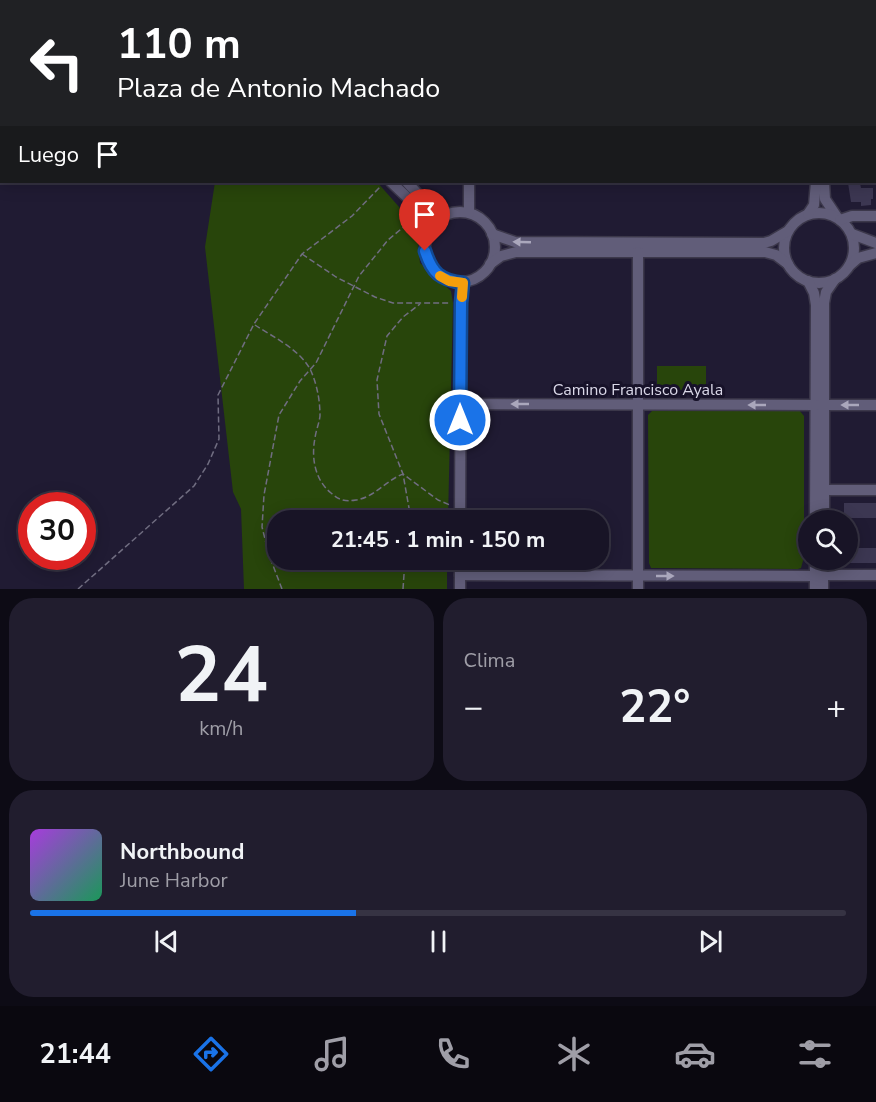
<!DOCTYPE html>
<html lang="es">
<head>
<meta charset="utf-8">
<style>
	body { margin:0; font-family:"Nunito Sans",sans-serif; background:#211d2e; color:#f1f3f6; height:100vh; display:flex; flex-direction:column; font-size:22px; white-space:nowrap }
	* { box-sizing:border-box; margin:0 }
	p { font-size:20px; color:#9f9ea7 }
	.icon { flex:none; width:33px; height:33px; fill:none; stroke:currentColor; stroke-width:2; stroke-linecap:round; stroke-linejoin:round }
	.map { position:relative; height:589px; overflow:hidden }
	.sheet { display:flex; flex-direction:column; gap:9px; padding:9px; background:#0d0b15; flex:1 }
	.sheet>* { flex:none }
	.hud { position:absolute; left:0px; top:0px; width:876px; height:183px; box-shadow:0 3px 15px #0003,0 0 0 2px #363343; background:#202124; color:#fff; overflow:hidden }
	.fabs { position:absolute; left:798px; top:510px; display:grid; gap:12px }
	.fabs a { display:grid; place-items:center; width:60px; height:60px; border-radius:50%; background:#181426; box-shadow:0 3px 15px #0003,0 0 0 2px #363343; font-size:30px }
	.speed { position:absolute; left:18px; top:492px; display:flex; gap:12px; font-size:30px; font-weight:700; text-align:center }
	.speed>* { display:grid; place-content:center; width:78px; height:78px; border-radius:50%; background:#181426; box-shadow:0 3px 15px #0003,0 0 0 2px #363343; line-height:1 }
	.speed .limit { border:9px solid #d22; background:#fff; color:#111 }
	.pin { position:absolute; display:grid; place-items:center; width:51px; height:51px; color:#fff; margin:-62px -26px; border-radius:50% 50% 50% 0; rotate:-45deg; box-shadow:0 0 6px #0007 }
	.pin .icon { rotate:45deg }
	.me { position:absolute; width:66px; margin:-33px; rotate:0deg; stroke-linejoin:round; filter:drop-shadow(0 0 4px #0008) }
	.turn { display:flex; align-items:center; gap:21px; height:126px; padding:0 18px; font-size:27px }
	.turn .icon { width:78px; height:78px; stroke-width:2.5 }
	.turn b { display:block; font-size:42px; line-height:51px }
	.then { display:flex; align-items:center; height:57px; padding:0 18px; background:#0003; gap:12px; font-size:22px }
	.big { font-size:45px; font-weight:700; line-height:1.1 }
	.sheet .widget { flex:1; display:flex; flex-direction:column; justify-content:center; gap:9px; min-width:0; padding:0 21px; border-radius:24px; background:#211d2e }
	.sheet .dial { align-items:center; gap:0 }
	.dial b { font-size:78px; line-height:1 }
	.song { display:flex; align-items:center; gap:18px }
	.cover { width:72px; height:72px; border-radius:9px; background:linear-gradient(135deg,hsl(280 70% 55%),hsl(150 70% 35%)) }
	.played { height:6px; border-radius:3px; background:linear-gradient(90deg,#1a73e8 40%,#363343 40%) }
	.keys { display:flex; justify-content:space-around; direction:ltr }
	.heat { display:flex; justify-content:space-between; align-items:center; font-size:33px; direction:ltr }
	.sheet .tiles { flex:1; display:grid; gap:9px; grid-template-columns:1fr 1fr }
	.widget:last-child { grid-column:span 2 }
	.trip { position:absolute; left:267px; top:510px; width:342px; height:60px; border-radius:24px; background:#181426; box-shadow:0 3px 15px #0003,0 0 0 2px #363343; font-weight:700; line-height:60px; text-align:center }
	.tabs { display:flex; height:96px; justify-content:space-around; align-items:center; background:#0a080f; color:#9f9ea7 }
	.tabs .icon { width:42px; height:42px }
	.tabs .active { color:#1a73e8 }
	.tabs b { font-size:27px; color:#f1f3f6 }
	.map>svg:first-child { display:block }
	.green { fill:#28450b }
	.building { fill:#3c3752 }
	.lines { fill:none; stroke-linecap:round; stroke-linejoin:round }
	.minor-casing { stroke:#3c384b; stroke-width:13 }
	.major-casing { stroke:#3c384b; stroke-width:16 }
	.path { stroke:#706d81; stroke-width:1.5; stroke-dasharray:6 3; stroke-linecap:butt }
	.minor { stroke:#615d79; stroke-width:10 }
	.major { stroke:#b37f68; stroke-width:14 }
	.oneway { fill:#aaa7bc }
	.route-casing { stroke:#114b97; stroke-width:15 }
	.route { stroke:#1a73e8; stroke-width:10 }
	.slow { stroke:#f59e0b; stroke-width:10 }
	.labels { text-anchor:middle; dominant-baseline:central; stroke-width:6; stroke-linejoin:round; paint-order:stroke }
	.street-label { font-size:16px; fill:#dad8e8; stroke:#171229 }
</style>
</head>
<body>
<div class="map">
<svg width="876" height="589" viewBox="0 0 876 589">
	<rect width="100%" height="100%" fill="#201b33"/>
	<!-- green -->
	<g class="green">
		<polygon points="215,182 377,182 416,226 420,263 451,291 453,303 448,520 278,520 278,560 447,560 447,589 244,589 241,509 233,492 205,247"/>
		<rect x="657" y="366" width="49" height="24"/>
		<polygon points="653,410 799,410 804,416 804,557 801,568 798,569 651,568 649,563 648,415"/>
	</g>
	<!-- building -->
	<g class="building">
		<polygon points="848,183 860,183 861,188 873,188 873,199 871,199 871,205 861,206 861,202 851,202"/>
		<rect x="844" y="503" width="32" height="15"/>
		<rect x="848" y="548" width="28" height="15"/>
	</g>
	<g class="lines">
		<defs>
			<g id="minor">
				<polyline points="469,2 469,0"/>
				<polyline points="816,2 816,0"/>
				<polyline points="825,2 825,0"/>
				<polyline points="874,65 876,65"/>
				<polyline points="874,139 876,139"/>
				<path d="M391,182C405,196 426,211 428,231"/>
				<path d="M407,182C418,194 429,209 445,215"/>
				<polyline points="824,182 825,199 837,217"/>
				<circle cx="460" cy="247" r="35"/>
				<polyline points="469,213 469,182"/>
				<circle cx="819" cy="248" r="35"/>
				<polyline points="808,214 814,205 816,182"/>
				<polyline points="840,220 852,216 876,216"/>
				<polyline points="492,234 515,242 764,243 771,241 788,231"/>
				<polyline points="852,234 876,243"/>
				<polyline points="490,264 501,256 516,252 765,252 776,255 788,264"/>
				<polyline points="850,265 858,258 876,253"/>
				<polyline points="808,281 814,293 816,305 815,520"/>
				<polyline points="460,404 816,405"/>
				<polyline points="824,405 876,405"/>
				<polyline points="824,490 876,490"/>
				<polyline points="460,520 461,303 463,283"/>
				<polyline points="824,520 824,303 826,292 835,279"/>
				<polyline points="460,560 460,589"/>
				<polyline points="815,560 815,589"/>
				<polyline points="460,575 815,576"/>
				<polyline points="823,575 876,575"/>
				<polyline points="638,589 638,252"/>
				<polyline points="823,589 823,560"/>
			</g>
			<g id="major">
				<polyline points="275,0 275,2"/>
				<polyline points="201,2 201,0"/>
				<polyline points="0,154 2,153"/>
			</g>
		</defs>
		<!-- minor casing -->
		<use href="#minor" class="minor-casing"/>
		<!-- major casing -->
		<use href="#major" class="major-casing"/>
		<!-- path -->
		<g class="path">
			<polyline points="402,0 402,2"/>
			<polyline points="302,254 336,277 375,297 393,303 451,303"/>
			<path d="M255,325C273,337 301,350 311,371C317,385 320,400 320,416C319,424 316,430 315,438C311,458 315,480 331,493C339,500 345,502 356,500C375,497 385,481 403,474L438,500L450,505"/>
			<polyline points="408,520 409,508 403,474 379,414 377,380 387,336 403,317 420,304"/>
			<polyline points="78,589 194,486 208,464 219,439 218,395 254,324 302,254 352,216 381,186"/>
			<polyline points="282,589 269,555 262,527 264,495 279,415 300,381 316,363 359,276 388,240 413,219"/>
			<polyline points="403,589 405,560"/>
		</g>
		<!-- minor -->
		<use href="#minor" class="minor"/>
		<!-- major -->
		<use href="#major" class="major"/>
	</g>
	<!-- one-way arrows -->
	<defs><path id="oneway-solid" d="M-6-.8H1V-3.2L6.5 0L1 3.2V.8H-6Z" transform="scale(1.5)"/></defs>
	<g class="oneway">
		<use href="#oneway-solid" transform="translate(522 242) rotate(-178)"/>
		<use href="#oneway-solid" transform="translate(520 404) rotate(-180)"/>
		<use href="#oneway-solid" transform="translate(757 405) rotate(-180)"/>
		<use href="#oneway-solid" transform="translate(850 405) rotate(-180)"/>
		<use href="#oneway-solid" transform="translate(665 576)"/>
	</g>
	<g class="lines">
		<defs>
			<path id="route" d="M425,251C432,273 440,280 463,283L461,303L460,420"/>
		</defs>
		<!-- route casing -->
		<use href="#route" class="route-casing"/>
		<!-- route -->
		<use href="#route" class="route"/>
		<!-- slow -->
		<polyline class="slow" points="440,276 449,281 463,283 462,297"/>
	</g>
	<g class="labels">
		<!-- street labels -->
		<g class="street-label">
			<text x="638" y="390">Camino Francisco Ayala</text>
		</g>
	</g>
</svg>
<div class="fabs">
<a><svg class="icon" aria-label="search" viewBox="0 0 24 24"><circle cx="10" cy="10" r="6"/><path d="M15 15l6 6"/></svg></a>
</div>
<div class="speed"><div class="limit">30</div></div>
<div class="pin" style="left:425px;top:251px;background:#d93025"><svg class="icon" aria-label="arrive" viewBox="0 0 24 24"><path d="M6 21V4h12l-3 4 3 4H6"/></svg></div>
<svg class="me" style="left:460px;top:420px" viewBox="-20 -20 40 40"><circle r="17" fill="#1a73e8" stroke="#fff" stroke-width="3"/><path d="M0-11L8 9 0 5-8 9z" fill="#fff"/></svg>
<div class="trip">21:45 · 1 min · 150 m</div>
<div class="hud">
<div class="turn"><svg class="icon" aria-label="left" viewBox="0 0 24 24"><path d="M17 20v-9H6M10 6l-5 5 5 5"/></svg><div><b>110 m</b>Plaza de Antonio Machado</div></div>
<div class="then">Luego<svg class="icon" aria-label="arrive" viewBox="0 0 24 24"><path d="M6 21V4h12l-3 4 3 4H6"/></svg></div>
</div>
</div>
<section class="sheet">
<div class="tiles">
<div class="widget dial"><b>24</b><p>km/h</p></div>
<div class="widget"><p>Clima</p>
<div class="heat"><a>−</a><b class="big">22°</b><a>+</a></div>
</div>
<div class="widget">
<div class="song"><i class="cover"></i><div><b>Northbound</b><p>June Harbor</p></div></div>
<div class="played"></div>
<div class="keys"><svg class="icon" aria-label="previous" viewBox="0 0 24 24"><path d="M18 5L8 12l10 7zM5 5v14"/></svg><svg class="icon" aria-label="pause" viewBox="0 0 24 24"><path d="M8 5v14M16 5v14"/></svg><svg class="icon" aria-label="next" viewBox="0 0 24 24"><path d="M6 5l10 7-10 7zM19 5v14"/></svg></div>
</div>
</div>
</section>
<nav class="tabs">
<b>21:44</b>
<svg class="icon active" aria-label="directions" viewBox="0 0 24 24"><path d="M12 3l9 9-9 9-9-9zM9 14v-3h6M13 9l2 2-2 2"/></svg>
<svg class="icon" aria-label="music" viewBox="0 0 24 24"><path d="M9 18V5l10-2v13"/><circle cx="6" cy="18" r="3"/><circle cx="16" cy="16" r="3"/></svg>
<svg class="icon" aria-label="phone" viewBox="0 0 24 24"><path d="M5 4h4l2 5-3 2q2 4 5 5l2-3 5 2v4C11 20 4 13 5 4z"/></svg>
<svg class="icon" aria-label="climate" viewBox="0 0 24 24"><path d="M12 3v18M4 7l16 10M4 17L20 7"/></svg>
<svg class="icon" aria-label="car" viewBox="0 0 24 24"><path d="M5 17H2v-5l4-1 3-4h7l3 4 3 1v5h-3M9 17h6M6 11h13"/><circle cx="7" cy="17" r="2"/><circle cx="17" cy="17" r="2"/></svg>
<svg class="icon" aria-label="filters" viewBox="0 0 24 24"><path d="M4 7h16M4 17h16"/><circle cx="9" cy="7" r="2"/><circle cx="15" cy="17" r="2"/></svg>
</nav>
</body>
</html>
